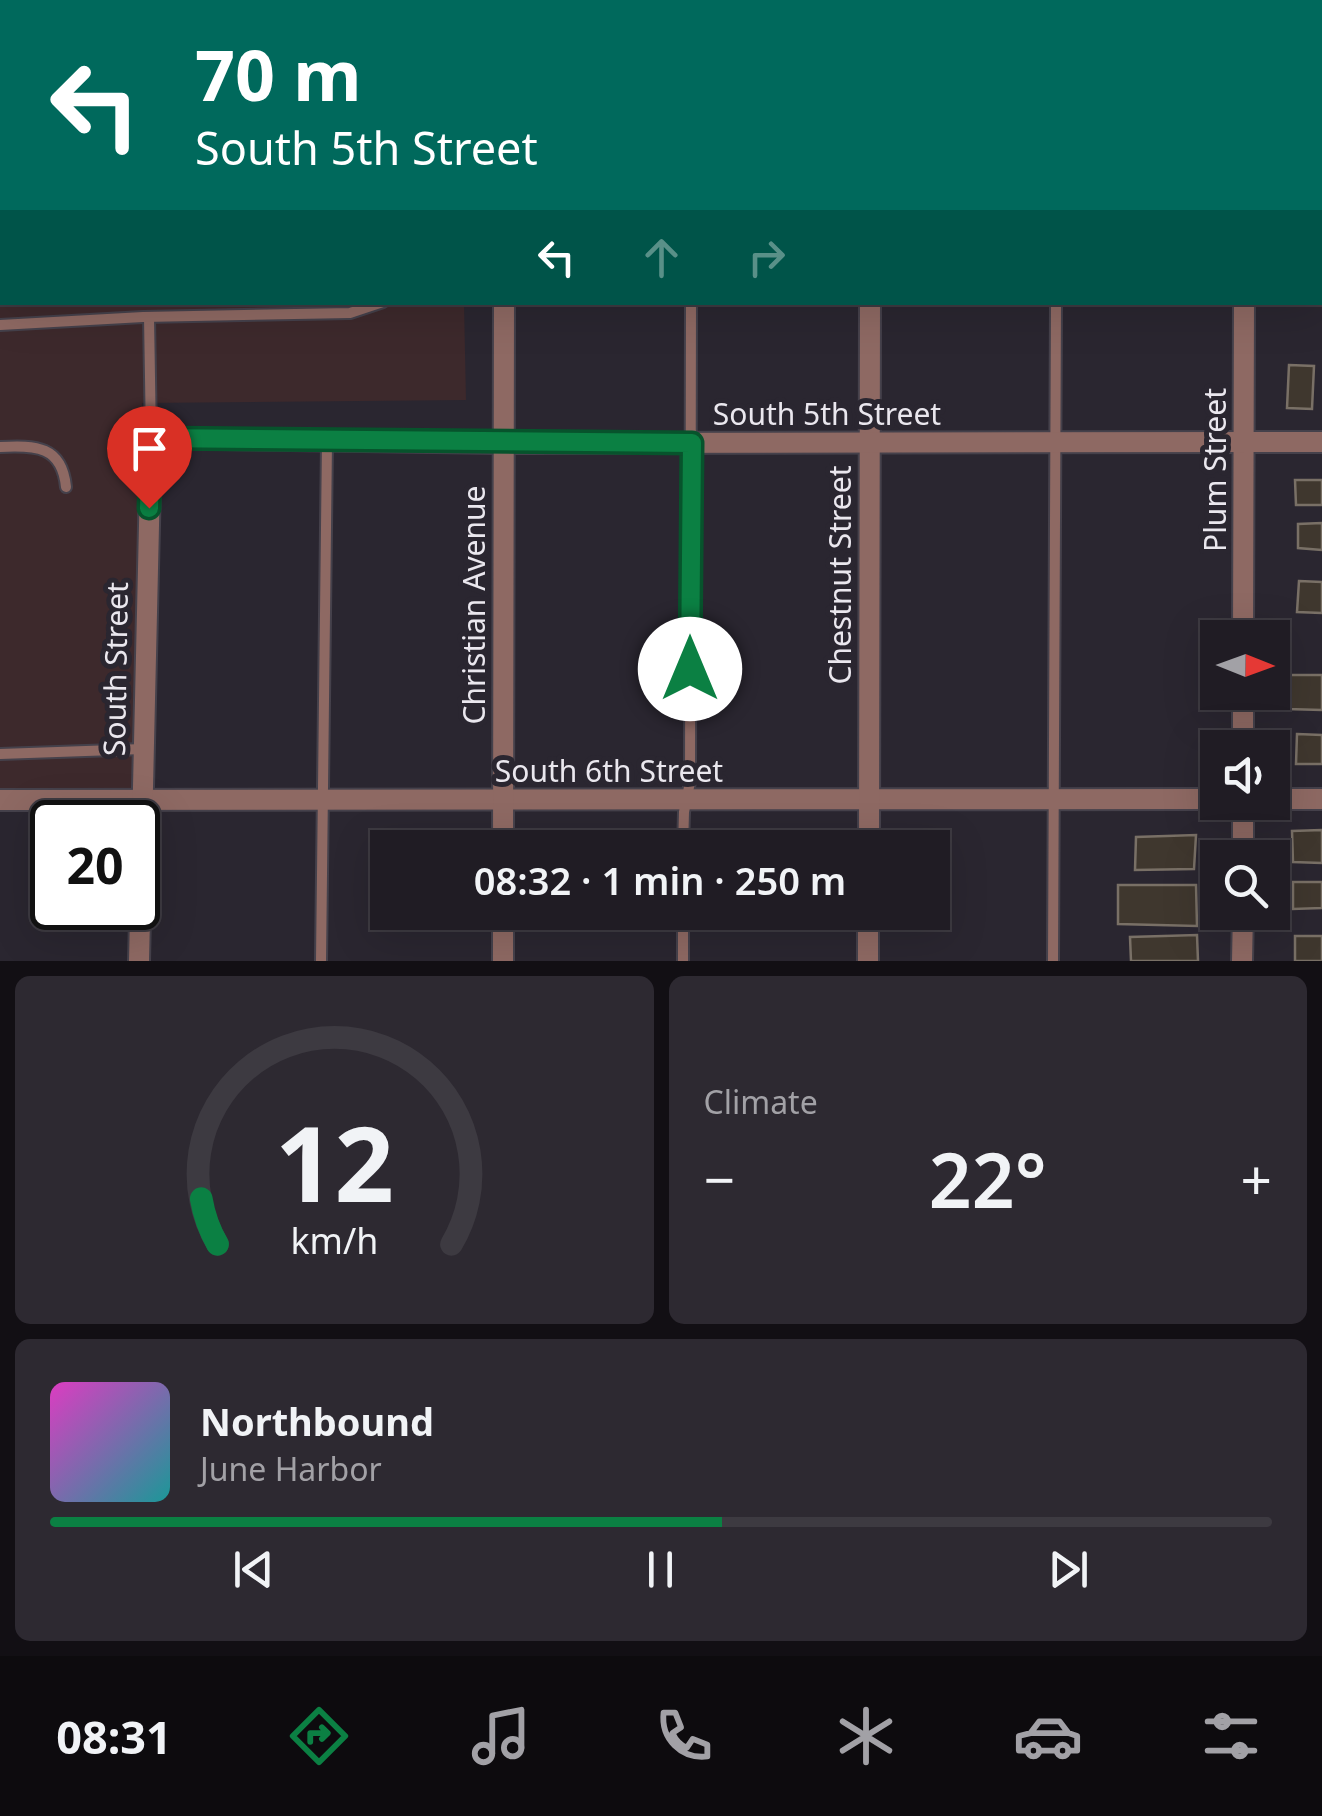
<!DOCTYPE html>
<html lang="en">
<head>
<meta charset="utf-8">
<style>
	body { margin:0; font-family:"Noto Sans",sans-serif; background:#2d2931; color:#f1f3f6; height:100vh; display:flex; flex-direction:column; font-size:38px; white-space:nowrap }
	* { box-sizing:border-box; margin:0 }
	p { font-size:32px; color:#a2a1a6 }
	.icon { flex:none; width:55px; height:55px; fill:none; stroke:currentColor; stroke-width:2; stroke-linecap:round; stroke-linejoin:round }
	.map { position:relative; height:961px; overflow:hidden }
	.panel { display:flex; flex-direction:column; gap:15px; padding:15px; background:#120f14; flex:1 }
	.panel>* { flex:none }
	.guide { position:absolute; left:0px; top:0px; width:1322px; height:305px; box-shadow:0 10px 40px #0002,0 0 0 2px #3d3a41; background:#00695c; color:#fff; overflow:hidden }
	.needle { width:65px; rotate:91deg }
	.controls { position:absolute; left:1200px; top:620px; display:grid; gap:20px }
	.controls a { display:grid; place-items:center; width:90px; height:90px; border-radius:0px; background:#201c24; box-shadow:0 10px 40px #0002,0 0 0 2px #3d3a41; font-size:50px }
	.speed { position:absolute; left:30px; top:800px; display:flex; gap:20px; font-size:50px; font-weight:700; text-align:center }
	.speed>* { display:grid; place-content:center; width:130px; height:130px; border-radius:50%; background:#201c24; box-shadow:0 10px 40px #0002,0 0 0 2px #3d3a41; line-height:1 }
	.speed .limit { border:5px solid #111; border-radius:15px; background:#fff; color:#111 }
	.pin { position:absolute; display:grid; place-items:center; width:85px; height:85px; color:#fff; margin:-102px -42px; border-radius:50% 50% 50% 0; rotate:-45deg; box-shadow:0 0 10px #0007 }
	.pin .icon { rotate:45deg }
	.me { position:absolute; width:110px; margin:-55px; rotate:0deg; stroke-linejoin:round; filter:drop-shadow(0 0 8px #0008) }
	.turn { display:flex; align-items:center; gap:35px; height:210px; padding:0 30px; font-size:45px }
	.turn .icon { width:130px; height:130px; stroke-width:2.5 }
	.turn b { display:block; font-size:70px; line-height:85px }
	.lanes { display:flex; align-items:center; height:95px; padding:0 30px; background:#0003; justify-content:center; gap:50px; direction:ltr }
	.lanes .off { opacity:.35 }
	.big { font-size:75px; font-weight:600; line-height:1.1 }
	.panel .widget { flex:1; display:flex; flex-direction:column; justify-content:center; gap:15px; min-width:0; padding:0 35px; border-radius:15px; background:#2d2931 }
	.panel .dial { align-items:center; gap:0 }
	.dial svg { height:260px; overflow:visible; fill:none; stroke:#3d3a41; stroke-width:7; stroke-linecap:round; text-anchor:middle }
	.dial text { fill:#f1f3f6; stroke:none }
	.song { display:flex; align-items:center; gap:30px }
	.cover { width:120px; height:120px; border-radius:15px; background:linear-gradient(135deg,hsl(310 70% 55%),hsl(180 70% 35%)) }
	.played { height:10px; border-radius:5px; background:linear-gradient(90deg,#0b8043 55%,#3d3a41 55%) }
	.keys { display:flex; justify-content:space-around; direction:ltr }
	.heat { display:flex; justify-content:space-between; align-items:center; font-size:55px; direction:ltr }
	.panel .tiles { flex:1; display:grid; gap:15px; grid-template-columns:1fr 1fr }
	.widget:last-child { grid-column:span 2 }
	.trip { position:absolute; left:370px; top:830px; width:580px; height:100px; border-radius:0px; background:#201c24; box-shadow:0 10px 40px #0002,0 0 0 2px #3d3a41; font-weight:600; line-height:100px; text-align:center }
	.dock { display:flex; height:160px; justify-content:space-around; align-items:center; background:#0d0b0e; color:#a2a1a6 }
	.dock .icon { width:70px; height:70px }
	.dock .current { color:#0b8043 }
	.dock b { font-size:45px; color:#f1f3f6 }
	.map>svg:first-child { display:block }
	.industrial { fill:#3d292c }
	.building { fill:#3f372e; stroke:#797066; stroke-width:2.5 }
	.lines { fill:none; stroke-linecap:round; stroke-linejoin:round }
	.lane-casing { stroke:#45414b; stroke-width:14 }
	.street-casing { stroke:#45414b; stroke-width:24 }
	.lane { stroke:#8e6963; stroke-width:10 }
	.street { stroke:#8e6963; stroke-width:20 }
	.route-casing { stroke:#07532c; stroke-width:25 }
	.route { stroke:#0b8043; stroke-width:18 }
	.labels { text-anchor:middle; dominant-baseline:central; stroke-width:10; stroke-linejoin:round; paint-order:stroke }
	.street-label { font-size:30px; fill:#eae7ee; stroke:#2a2630 }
</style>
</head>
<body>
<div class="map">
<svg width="1322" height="961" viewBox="0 0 1322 961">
	<rect width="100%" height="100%" fill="#2a2630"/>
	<!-- industrial -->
	<polygon class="industrial" points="0,0 121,0 2,2 2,302 464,303 466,400 142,403 134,808 0,809"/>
	<!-- building -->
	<g class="building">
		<polygon points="1289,365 1314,366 1312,409 1287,408"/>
		<polygon points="1295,480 1322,480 1322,505 1296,505"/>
		<polygon points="1322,523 1322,550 1298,548 1298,524"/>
		<polygon points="1299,581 1322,582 1322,613 1297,612"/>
		<polygon points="1288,675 1322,675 1322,710 1287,709"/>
		<polygon points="1297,734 1322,735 1322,764 1296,764"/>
		<polygon points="1322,830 1322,863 1293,862 1292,831"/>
		<polygon points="1196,835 1194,869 1135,870 1136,837"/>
		<polygon points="1293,882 1322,882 1322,908 1293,909"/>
		<polygon points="1118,885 1196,885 1197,926 1118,924"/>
		<polygon points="1197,935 1198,961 1131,961 1130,937"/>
		<rect x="1295" y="936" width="27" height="25"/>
	</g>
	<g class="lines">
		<defs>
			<g id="lane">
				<polyline points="1057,2 1057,0"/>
				<polyline points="0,114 2,114"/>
				<polyline points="149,317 151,438"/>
				<polyline points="0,325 143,317 350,313 383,302"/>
				<path d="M0,447C36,445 62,446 66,487"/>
				<polyline points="0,754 143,749"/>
				<polyline points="683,848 684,812 690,782 691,302"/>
				<polyline points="321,961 327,441"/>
				<polyline points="683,961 683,912"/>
				<polyline points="1053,961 1056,302"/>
			</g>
			<g id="street">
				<polyline points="871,2 871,0"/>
				<polyline points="1245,2 1245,0"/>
				<polyline points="1320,86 1322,86"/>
				<polyline points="1243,638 1244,302"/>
				<polyline points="1243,748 1243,692"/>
				<polyline points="1272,799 1322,799"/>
				<polyline points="0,800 1218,799"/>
				<polyline points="503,848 504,302"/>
				<polyline points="869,848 870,302"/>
				<polyline points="1243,858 1243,802"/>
				<polyline points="139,961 151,438 504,443 1322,442"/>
				<polyline points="503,961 503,912"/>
				<polyline points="868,961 868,912"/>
				<polyline points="1242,961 1243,912"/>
			</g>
		</defs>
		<!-- lane casing -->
		<use href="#lane" class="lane-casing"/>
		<!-- street casing -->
		<use href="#street" class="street-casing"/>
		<!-- lane -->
		<use href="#lane" class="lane"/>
		<!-- street -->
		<use href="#street" class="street"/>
	</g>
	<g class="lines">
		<defs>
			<polyline id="route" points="149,508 151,438 692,443 690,669"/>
		</defs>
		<!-- route casing -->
		<use href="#route" class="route-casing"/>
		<!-- route -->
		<use href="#route" class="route"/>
	</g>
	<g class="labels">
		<!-- street labels -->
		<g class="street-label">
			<text x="827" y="413">South 5th Street</text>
			<text transform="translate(1214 470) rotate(-90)">Plum Street</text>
			<text transform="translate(839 575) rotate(-90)">Chestnut Street</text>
			<text transform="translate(473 605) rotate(-90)">Christian Avenue</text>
			<text transform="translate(115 669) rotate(-89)">South Street</text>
			<text x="609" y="770">South 6th Street</text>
		</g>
	</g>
</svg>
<div class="controls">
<a><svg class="needle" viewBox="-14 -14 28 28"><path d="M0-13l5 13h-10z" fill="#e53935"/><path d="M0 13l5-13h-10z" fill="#a2a1a6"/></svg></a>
<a><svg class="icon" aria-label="sound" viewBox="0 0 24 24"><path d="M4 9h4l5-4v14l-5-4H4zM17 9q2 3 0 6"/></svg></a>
<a><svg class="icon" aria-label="search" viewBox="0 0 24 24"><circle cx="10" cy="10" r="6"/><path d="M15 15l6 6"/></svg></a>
</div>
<div class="speed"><div class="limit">20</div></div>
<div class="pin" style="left:149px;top:508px;background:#d93025"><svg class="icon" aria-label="arrive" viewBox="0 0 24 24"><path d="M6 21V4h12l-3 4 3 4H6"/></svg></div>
<svg class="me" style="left:690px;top:669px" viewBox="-20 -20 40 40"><circle r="19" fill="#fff"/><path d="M0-13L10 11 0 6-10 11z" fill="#0b8043"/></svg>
<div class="trip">08:32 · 1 min · 250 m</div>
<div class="guide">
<div class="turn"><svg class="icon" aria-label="left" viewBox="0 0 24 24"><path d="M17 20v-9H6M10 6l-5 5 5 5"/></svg><div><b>70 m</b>South 5th Street</div></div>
<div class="lanes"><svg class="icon" aria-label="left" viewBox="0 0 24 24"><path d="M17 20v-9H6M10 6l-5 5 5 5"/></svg><svg class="icon off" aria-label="ahead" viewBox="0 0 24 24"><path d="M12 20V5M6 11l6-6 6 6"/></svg><svg class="icon off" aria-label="right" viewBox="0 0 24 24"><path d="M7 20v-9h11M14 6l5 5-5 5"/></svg></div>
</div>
</div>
<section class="panel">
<div class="tiles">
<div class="widget dial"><svg viewBox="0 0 100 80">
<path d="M14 69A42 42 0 1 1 86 69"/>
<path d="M14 69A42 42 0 0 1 9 55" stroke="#0b8043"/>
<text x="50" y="56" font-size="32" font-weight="700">12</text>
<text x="50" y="72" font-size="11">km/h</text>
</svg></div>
<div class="widget"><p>Climate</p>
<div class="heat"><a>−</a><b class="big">22°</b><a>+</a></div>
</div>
<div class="widget">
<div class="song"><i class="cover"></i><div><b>Northbound</b><p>June Harbor</p></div></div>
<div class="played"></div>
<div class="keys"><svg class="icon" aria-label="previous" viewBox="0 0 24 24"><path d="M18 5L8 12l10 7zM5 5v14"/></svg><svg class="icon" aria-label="pause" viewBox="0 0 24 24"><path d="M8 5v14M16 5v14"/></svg><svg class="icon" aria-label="next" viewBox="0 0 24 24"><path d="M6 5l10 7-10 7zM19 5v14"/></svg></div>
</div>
</div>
</section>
<nav class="dock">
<b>08:31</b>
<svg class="icon current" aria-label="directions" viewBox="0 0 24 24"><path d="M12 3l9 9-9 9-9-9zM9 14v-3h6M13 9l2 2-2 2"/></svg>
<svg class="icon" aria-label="music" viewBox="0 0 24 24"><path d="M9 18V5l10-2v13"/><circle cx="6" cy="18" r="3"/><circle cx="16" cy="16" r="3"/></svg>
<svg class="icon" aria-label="phone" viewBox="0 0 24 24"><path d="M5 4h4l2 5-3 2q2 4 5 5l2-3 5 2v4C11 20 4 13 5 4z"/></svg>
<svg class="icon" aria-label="climate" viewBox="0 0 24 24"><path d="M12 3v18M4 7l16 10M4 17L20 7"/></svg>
<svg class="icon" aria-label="car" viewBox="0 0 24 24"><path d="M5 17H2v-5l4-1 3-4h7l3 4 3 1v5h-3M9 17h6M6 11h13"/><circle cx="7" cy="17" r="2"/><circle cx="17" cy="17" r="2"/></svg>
<svg class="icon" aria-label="filters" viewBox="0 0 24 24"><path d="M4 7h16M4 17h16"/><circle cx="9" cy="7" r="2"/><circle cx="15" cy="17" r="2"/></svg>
</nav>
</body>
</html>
